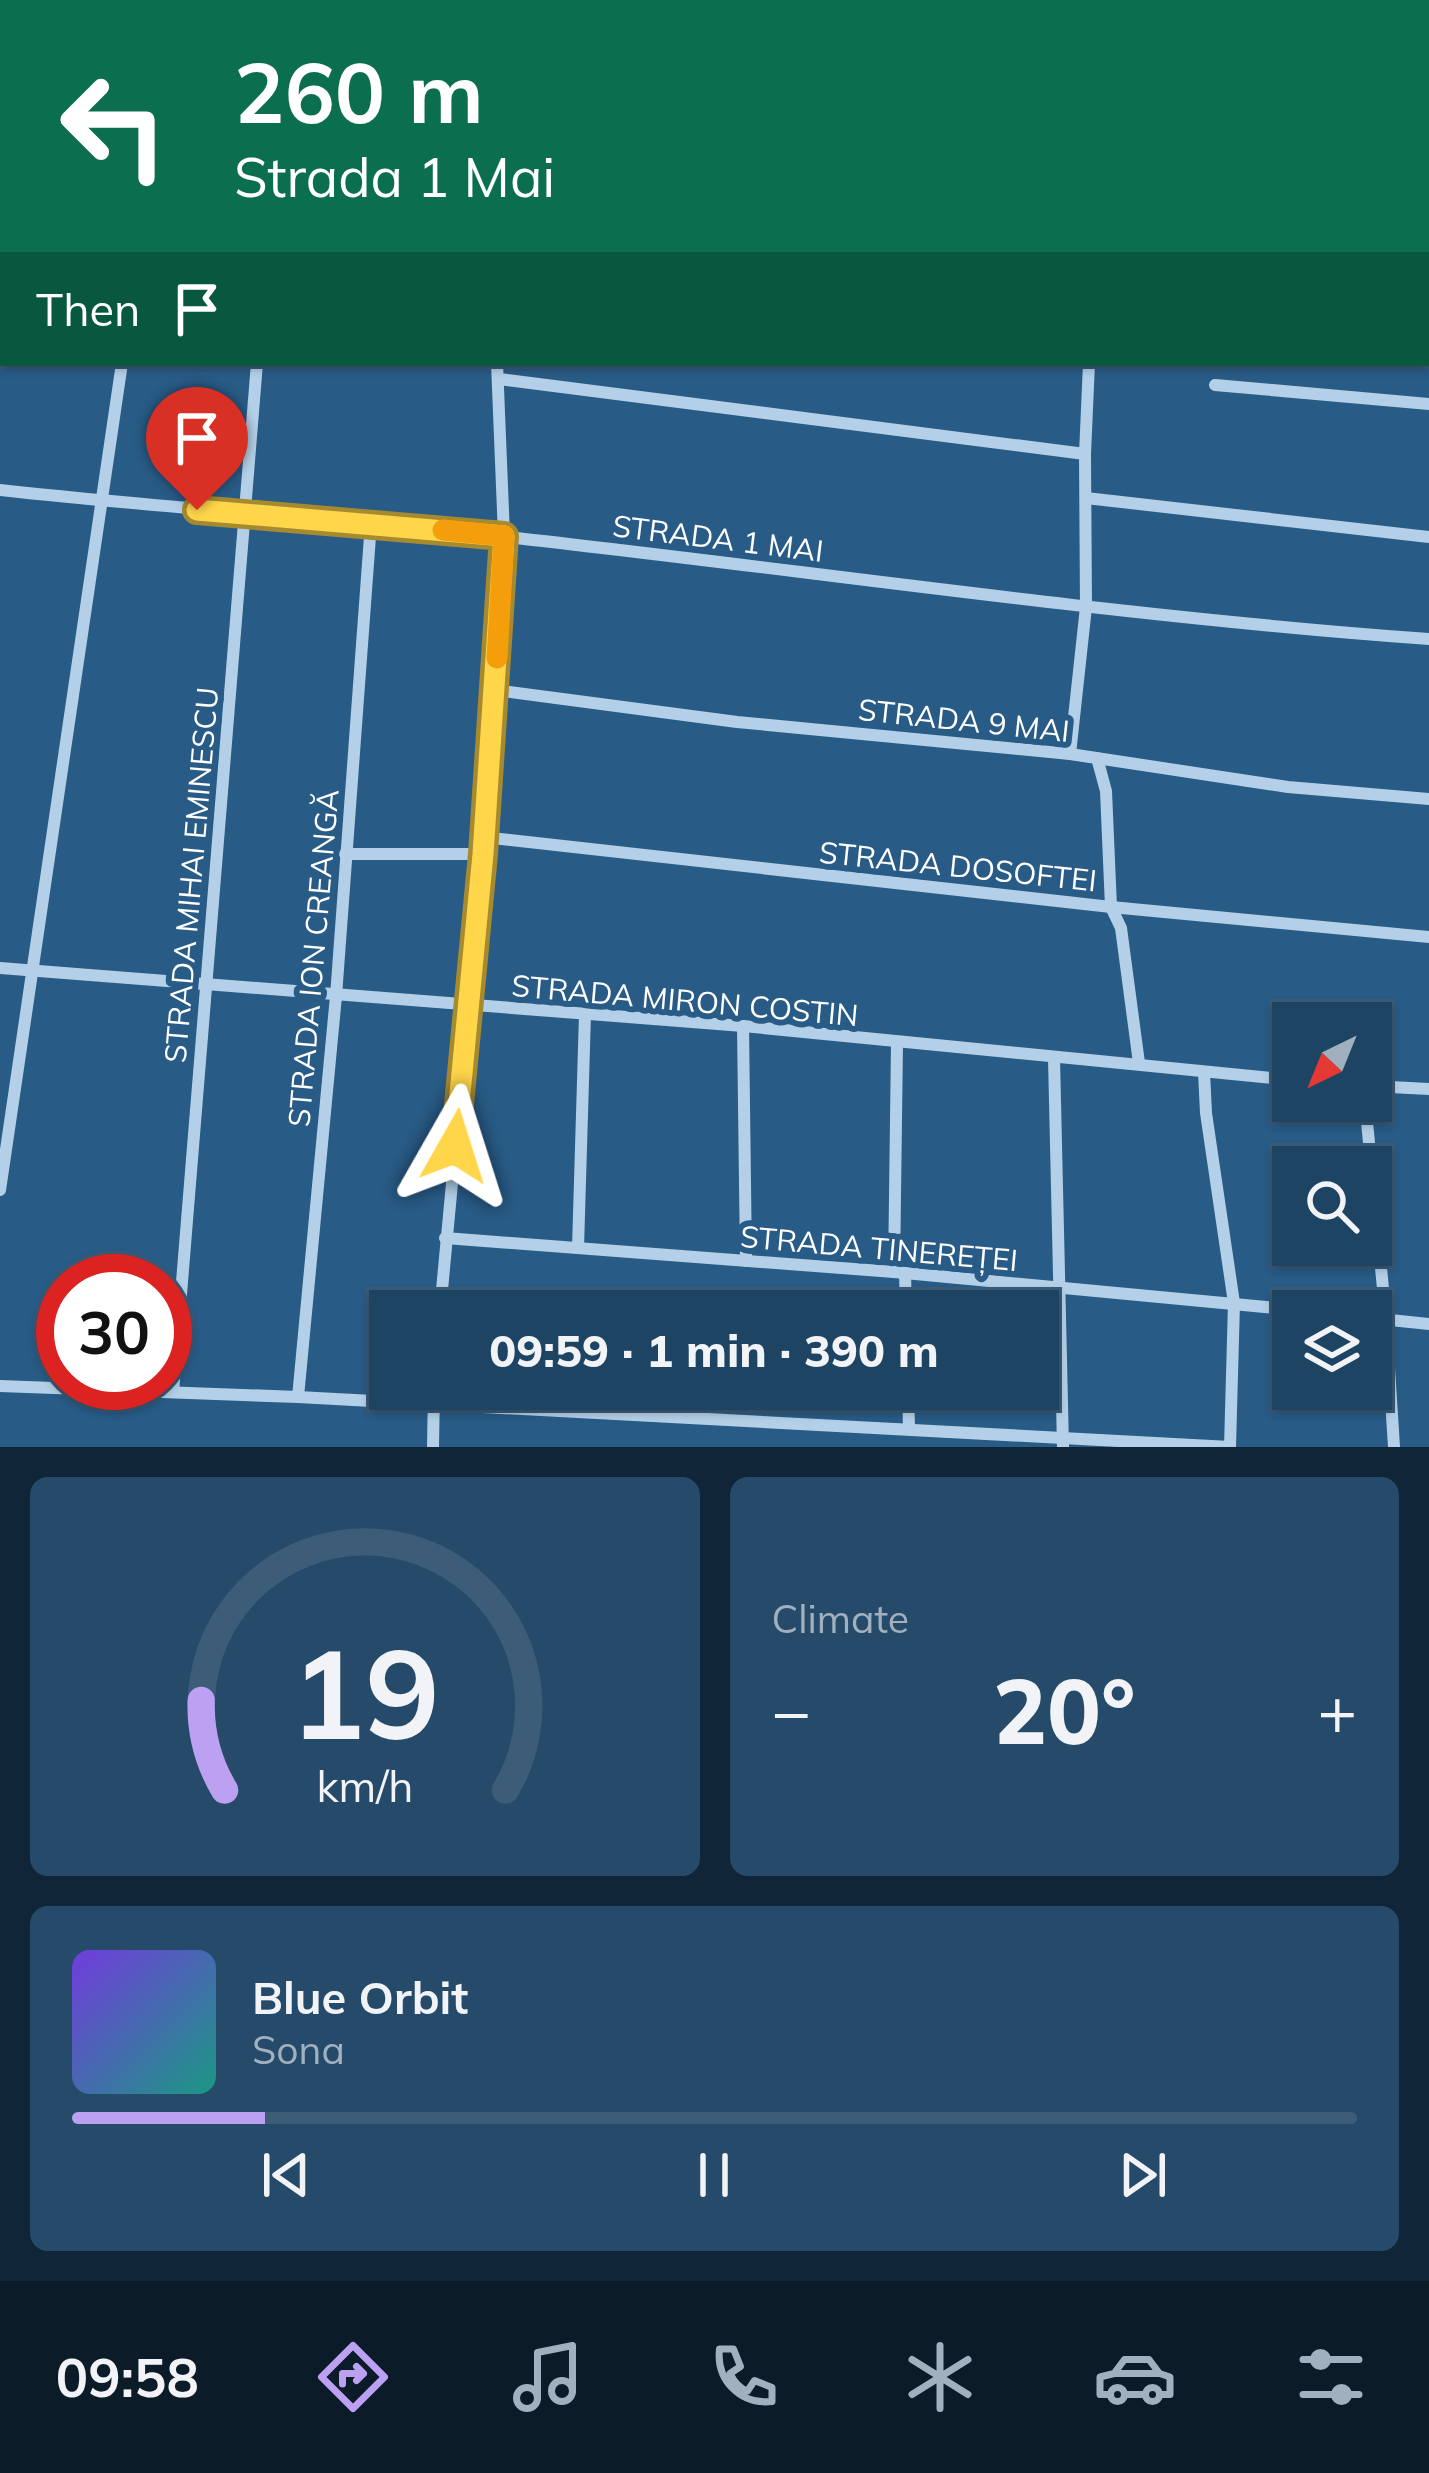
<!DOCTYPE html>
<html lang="en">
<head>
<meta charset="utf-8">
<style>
	body { margin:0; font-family:Mulish,sans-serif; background:#264b6a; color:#f1f3f6; height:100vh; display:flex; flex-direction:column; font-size:45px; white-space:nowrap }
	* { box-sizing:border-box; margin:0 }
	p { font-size:39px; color:#a1b0bf }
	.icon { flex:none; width:66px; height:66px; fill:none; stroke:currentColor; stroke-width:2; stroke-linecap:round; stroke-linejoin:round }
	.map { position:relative; height:1447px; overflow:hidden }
	.details { display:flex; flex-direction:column; gap:30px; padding:30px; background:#102537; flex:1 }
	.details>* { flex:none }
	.banner { position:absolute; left:0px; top:0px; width:1431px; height:366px; box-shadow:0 3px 9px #0004,0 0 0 3px #3c5c78; background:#0b6e4f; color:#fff; overflow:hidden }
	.needle { width:78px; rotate:223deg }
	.buttons { position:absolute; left:1272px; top:1002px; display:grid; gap:24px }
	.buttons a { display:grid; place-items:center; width:120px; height:120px; border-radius:0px; background:#1e4464; box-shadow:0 3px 9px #0004,0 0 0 3px #3c5c78; font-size:60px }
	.speed { position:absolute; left:36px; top:1254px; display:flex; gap:24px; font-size:60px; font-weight:700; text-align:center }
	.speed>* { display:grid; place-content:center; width:156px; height:156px; border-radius:50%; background:#1e4464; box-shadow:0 3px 9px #0004,0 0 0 3px #3c5c78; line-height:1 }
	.speed .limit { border:18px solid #d22; background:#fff; color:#111 }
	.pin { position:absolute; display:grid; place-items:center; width:102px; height:102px; color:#fff; margin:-123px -51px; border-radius:50% 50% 50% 0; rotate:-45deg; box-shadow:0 0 12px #0007 }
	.pin .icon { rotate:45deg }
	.me { position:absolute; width:132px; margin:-66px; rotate:6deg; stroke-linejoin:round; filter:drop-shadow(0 0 9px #0008) }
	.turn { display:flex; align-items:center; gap:42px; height:252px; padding:0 36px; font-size:54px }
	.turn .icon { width:156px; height:156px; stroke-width:2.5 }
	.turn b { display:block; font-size:84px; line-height:102px }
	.then { display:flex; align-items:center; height:114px; padding:0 36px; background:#0003; gap:24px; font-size:45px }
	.big { font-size:90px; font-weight:800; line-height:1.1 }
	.details .tile { flex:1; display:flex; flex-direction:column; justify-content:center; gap:18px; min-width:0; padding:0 42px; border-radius:18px; background:#264b6a }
	.details .dial { align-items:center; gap:0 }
	.dial svg { height:312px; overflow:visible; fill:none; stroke:#3c5c78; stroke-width:7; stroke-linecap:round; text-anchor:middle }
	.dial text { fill:#f1f3f6; stroke:none }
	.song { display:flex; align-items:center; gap:36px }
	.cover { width:144px; height:144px; border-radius:18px; background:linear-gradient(135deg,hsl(260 70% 55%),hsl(170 70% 35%)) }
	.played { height:12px; border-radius:6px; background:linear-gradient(90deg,#bca0f2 15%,#3c5c78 15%) }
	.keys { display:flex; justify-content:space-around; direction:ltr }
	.heat { display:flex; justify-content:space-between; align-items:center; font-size:66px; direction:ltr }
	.details .tiles { flex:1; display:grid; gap:30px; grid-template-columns:1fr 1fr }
	.tile:last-child { grid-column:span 2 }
	.trip { position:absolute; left:369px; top:1290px; width:690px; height:120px; border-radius:0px; background:#1e4464; box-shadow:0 3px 9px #0004,0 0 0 3px #3c5c78; font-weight:800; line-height:120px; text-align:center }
	.tabs { display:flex; height:192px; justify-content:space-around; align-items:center; background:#0c1b28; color:#a1b0bf }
	.tabs .icon { width:84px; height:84px }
	.tabs .active { color:#bca0f2 }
	.tabs b { font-size:54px; color:#f1f3f6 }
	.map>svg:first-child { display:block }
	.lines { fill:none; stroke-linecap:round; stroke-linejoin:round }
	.lane { stroke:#b3d0e8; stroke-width:9 }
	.street { stroke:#b3d0e8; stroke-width:12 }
	.secondary { stroke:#ddebf7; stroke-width:24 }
	.route-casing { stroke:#a68a30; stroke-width:30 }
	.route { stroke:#ffd54a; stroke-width:21 }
	.slow { stroke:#f59e0b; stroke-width:21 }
	.labels { text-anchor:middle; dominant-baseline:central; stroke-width:12; stroke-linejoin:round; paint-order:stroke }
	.street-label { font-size:30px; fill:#fff; stroke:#285b86 }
</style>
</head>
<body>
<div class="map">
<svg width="1429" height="1447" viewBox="0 0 1429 1447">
	<rect width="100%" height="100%" fill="#285b86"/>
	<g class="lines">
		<!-- lane -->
		<polyline class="lane" points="274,0 274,3"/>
		<!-- street -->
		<g class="street">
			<polyline points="324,0 327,3"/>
			<polyline points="474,0 476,3"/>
			<polyline points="725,0 727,3"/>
			<polyline points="1166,0 1178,3"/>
			<polyline points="165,3 165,0"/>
			<polyline points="185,3 186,0"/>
			<polyline points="0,173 3,174"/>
			<polyline points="1428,346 1429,347"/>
			<polyline points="499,379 1085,454"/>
			<polyline points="1215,385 1429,404"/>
			<path d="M0,490C169,509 338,518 507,537C814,571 1120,617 1429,639"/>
			<polyline points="1086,498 1429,537"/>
			<polyline points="495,690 737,722 1070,754 1288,787 1429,799"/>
			<polyline points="1070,754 1086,607 1085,454 1089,363"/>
			<polyline points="1097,758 1106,791 1111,907 1121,928 1139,1063"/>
			<polyline points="483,837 1111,907 1429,937"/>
			<polyline points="345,854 483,854"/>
			<polyline points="0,968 743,1026 1293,1080"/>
			<polyline points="743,1026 746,1261"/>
			<polyline points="1054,1058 1063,1447"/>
			<polyline points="1204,1072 1206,1113 1234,1303 1230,1447"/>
			<polyline points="1371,1086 1429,1089"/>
			<polyline points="1365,1101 1386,1320 1394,1447"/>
			<polyline points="0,1190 122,363"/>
			<polyline points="445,1238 894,1272 1308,1311"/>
			<polyline points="578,1248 585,1014"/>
			<polyline points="894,1272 897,1043"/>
			<polyline points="905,1273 906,1311"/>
			<polyline points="440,1311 483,854 504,536 497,363"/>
			<polyline points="1371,1318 1429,1324"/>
			<polyline points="0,1386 298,1397 1230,1447"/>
			<polyline points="908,1389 909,1428"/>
			<polyline points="173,1392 257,363"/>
			<polyline points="298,1397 336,996 371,523"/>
			<polyline points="433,1447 434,1389"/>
		</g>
		<!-- secondary -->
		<g class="secondary">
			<polyline points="1294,0 1297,3"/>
			<polyline points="1428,126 1429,127"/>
		</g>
	</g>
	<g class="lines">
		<defs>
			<polyline id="route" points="197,510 504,536 483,854 455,1146"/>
		</defs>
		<!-- route casing -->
		<use href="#route" class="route-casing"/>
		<!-- route -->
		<use href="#route" class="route"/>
		<!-- slow -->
		<polyline class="slow" points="443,530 504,536 497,658"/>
	</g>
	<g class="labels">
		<!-- street labels -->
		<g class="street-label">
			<text transform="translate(718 538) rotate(7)">STRADA 1 MAI</text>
			<text transform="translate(964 720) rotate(6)">STRADA 9 MAI</text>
			<text transform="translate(958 866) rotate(6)">STRADA DOSOFTEI</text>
			<text transform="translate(191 875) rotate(-85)">STRADA MIHAI EMINESCU</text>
			<text transform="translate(313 958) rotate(-85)">STRADA ION CREANGĂ</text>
			<text transform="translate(685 1000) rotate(5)">STRADA MIRON COSTIN</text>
			<text transform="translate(879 1248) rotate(5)">STRADA TINEREȚEI</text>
		</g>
	</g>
</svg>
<div class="buttons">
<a><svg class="needle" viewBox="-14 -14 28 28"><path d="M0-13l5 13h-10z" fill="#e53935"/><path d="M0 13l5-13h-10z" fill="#a1b0bf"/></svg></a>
<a><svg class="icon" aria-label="search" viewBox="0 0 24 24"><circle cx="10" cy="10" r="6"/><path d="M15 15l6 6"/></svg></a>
<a><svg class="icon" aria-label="layers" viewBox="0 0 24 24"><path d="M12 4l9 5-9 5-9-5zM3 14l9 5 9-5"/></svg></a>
</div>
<div class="speed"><div class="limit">30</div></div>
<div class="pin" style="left:197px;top:510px;background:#d93025"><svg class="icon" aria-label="arrive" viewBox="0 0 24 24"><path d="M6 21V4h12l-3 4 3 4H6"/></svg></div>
<svg class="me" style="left:455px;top:1146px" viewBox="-20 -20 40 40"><path d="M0-17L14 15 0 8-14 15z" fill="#ffd54a" stroke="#fff" stroke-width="4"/></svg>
<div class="trip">09:59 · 1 min · 390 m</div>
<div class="banner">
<div class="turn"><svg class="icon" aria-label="left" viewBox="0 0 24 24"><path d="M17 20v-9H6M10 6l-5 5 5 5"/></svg><div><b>260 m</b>Strada 1 Mai</div></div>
<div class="then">Then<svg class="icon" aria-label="arrive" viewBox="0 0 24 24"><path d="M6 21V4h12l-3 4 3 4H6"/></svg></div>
</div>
</div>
<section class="details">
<div class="tiles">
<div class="tile dial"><svg viewBox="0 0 100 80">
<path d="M14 69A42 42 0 1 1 86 69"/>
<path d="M14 69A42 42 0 0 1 8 46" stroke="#bca0f2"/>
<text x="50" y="56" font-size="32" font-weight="700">19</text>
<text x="50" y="72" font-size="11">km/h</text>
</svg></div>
<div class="tile"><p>Climate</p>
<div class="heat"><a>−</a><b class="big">20°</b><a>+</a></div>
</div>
<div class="tile">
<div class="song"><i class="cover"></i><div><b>Blue Orbit</b><p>Sona</p></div></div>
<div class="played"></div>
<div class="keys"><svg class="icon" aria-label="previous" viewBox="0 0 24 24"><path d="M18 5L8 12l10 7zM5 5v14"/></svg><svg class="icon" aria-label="pause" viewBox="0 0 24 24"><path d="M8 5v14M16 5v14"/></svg><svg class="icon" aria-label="next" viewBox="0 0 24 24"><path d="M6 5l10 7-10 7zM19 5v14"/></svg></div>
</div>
</div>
</section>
<nav class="tabs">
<b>09:58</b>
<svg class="icon active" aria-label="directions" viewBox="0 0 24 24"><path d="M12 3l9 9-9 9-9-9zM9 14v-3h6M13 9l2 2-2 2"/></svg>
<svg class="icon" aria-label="music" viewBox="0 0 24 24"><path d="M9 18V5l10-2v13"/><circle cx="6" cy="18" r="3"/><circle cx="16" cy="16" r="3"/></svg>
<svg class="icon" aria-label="phone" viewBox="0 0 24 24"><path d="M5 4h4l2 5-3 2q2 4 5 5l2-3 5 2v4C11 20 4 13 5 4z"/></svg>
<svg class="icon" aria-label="climate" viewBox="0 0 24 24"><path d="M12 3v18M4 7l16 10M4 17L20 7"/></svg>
<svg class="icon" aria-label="car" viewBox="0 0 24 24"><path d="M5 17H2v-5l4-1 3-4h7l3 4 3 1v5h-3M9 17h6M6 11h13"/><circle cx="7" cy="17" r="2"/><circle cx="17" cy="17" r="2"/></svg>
<svg class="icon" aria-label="filters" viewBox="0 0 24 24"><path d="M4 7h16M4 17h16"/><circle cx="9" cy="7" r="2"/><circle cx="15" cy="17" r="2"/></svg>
</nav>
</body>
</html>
